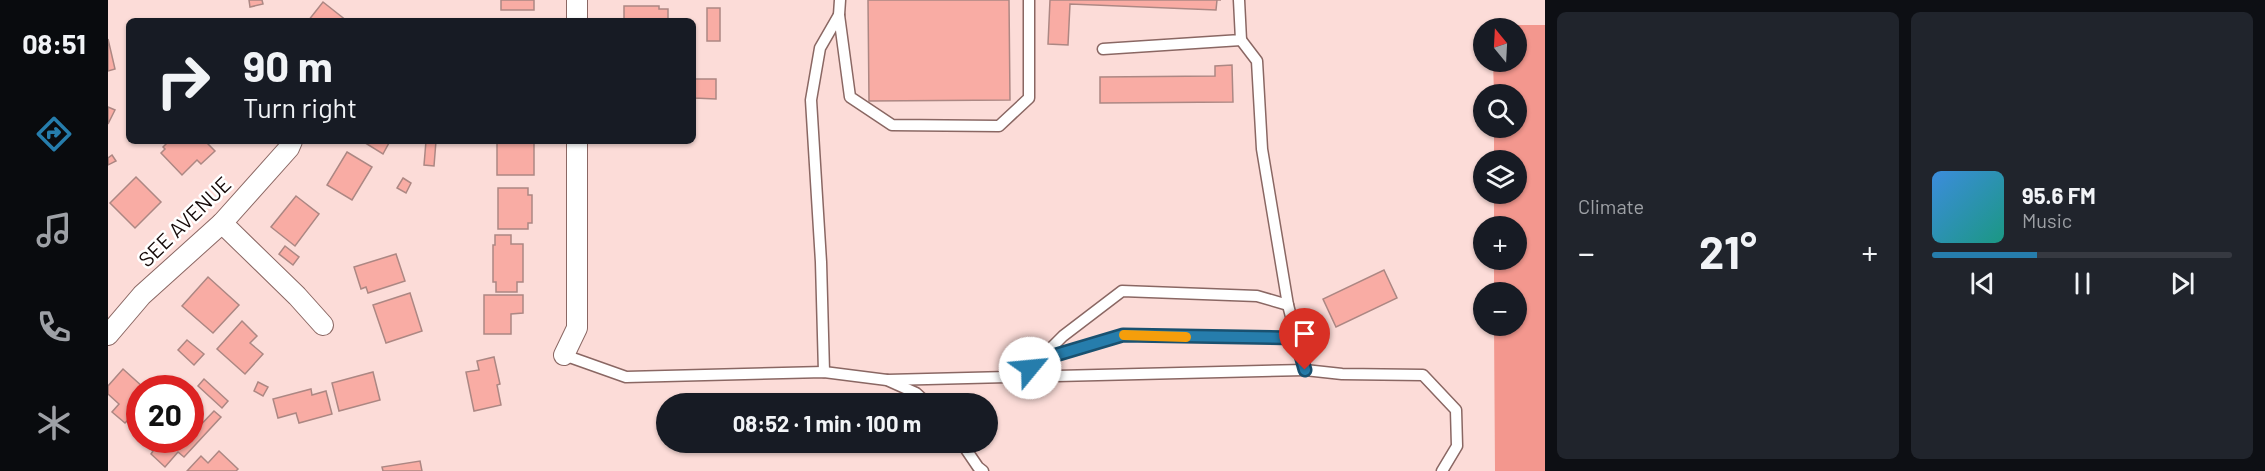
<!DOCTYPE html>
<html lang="en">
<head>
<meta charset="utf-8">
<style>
	body { margin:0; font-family:Barlow,sans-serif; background:#20242c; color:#f1f3f6; height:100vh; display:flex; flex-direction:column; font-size:22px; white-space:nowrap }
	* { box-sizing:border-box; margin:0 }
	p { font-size:20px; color:#9ea1a6 }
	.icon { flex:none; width:33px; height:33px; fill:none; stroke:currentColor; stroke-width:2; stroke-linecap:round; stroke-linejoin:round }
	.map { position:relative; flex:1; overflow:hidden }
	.side { display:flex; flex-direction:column; gap:12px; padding:12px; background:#0d0f14; width:720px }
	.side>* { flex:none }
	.hud { position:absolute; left:18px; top:18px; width:570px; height:126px; border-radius:9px; box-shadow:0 2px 4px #0004; background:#171b24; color:#f1f3f6; overflow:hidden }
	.needle { width:39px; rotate:342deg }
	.controls { position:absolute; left:1365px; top:18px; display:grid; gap:12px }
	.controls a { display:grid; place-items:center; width:54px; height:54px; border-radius:50%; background:#171b24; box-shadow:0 2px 4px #0004; font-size:30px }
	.speed { position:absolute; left:18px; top:375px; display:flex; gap:12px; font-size:30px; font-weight:700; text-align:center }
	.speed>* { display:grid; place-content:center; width:78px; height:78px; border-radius:50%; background:#171b24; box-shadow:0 2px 4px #0004; line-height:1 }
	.speed .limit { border:9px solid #d22; background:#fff; color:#111 }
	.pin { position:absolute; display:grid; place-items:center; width:51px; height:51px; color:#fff; margin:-62px -26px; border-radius:50% 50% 50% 0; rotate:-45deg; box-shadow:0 0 6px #0007 }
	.pin .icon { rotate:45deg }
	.me { position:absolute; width:66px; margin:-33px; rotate:62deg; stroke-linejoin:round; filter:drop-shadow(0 0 4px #0008) }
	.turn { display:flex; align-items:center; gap:21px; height:126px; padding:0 18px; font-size:27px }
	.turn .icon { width:78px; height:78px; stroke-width:2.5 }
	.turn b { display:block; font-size:42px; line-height:51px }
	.big { font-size:45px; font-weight:700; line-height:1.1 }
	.side .widget { flex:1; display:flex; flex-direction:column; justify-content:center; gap:9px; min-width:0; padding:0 21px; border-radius:9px; background:#20242c }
	.song { display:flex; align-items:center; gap:18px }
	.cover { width:72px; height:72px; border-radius:9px; background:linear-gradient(135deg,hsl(210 70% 55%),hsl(170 70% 35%)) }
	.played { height:6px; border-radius:3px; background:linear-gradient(90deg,#267dac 35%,#363941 35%) }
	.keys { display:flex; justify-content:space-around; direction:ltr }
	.heat { display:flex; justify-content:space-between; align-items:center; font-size:33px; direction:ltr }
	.side .tiles { flex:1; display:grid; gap:12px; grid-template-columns:repeat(2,1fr) }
	.trip { position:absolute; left:548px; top:393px; width:342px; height:60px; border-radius:30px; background:#171b24; box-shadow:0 2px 4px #0004; font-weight:700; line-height:60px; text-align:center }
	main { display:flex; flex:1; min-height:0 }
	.tabs { display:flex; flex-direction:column; width:108px; justify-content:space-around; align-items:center; background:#090b0e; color:#9ea1a6 }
	.tabs .icon { width:42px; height:42px }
	.tabs .on { color:#267dac }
	.tabs b { font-size:27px; color:#f1f3f6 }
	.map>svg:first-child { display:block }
	.green { fill:#f3978e }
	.building { fill:#f9aca4; stroke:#ac8783; stroke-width:1.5 }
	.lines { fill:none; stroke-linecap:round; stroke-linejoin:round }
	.lane-casing { stroke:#8a6763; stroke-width:13 }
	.street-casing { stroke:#8a6763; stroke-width:22 }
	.lane { stroke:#fff; stroke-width:10 }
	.street { stroke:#fff; stroke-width:20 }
	.route-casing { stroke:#195170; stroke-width:15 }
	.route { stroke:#267dac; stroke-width:10 }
	.slow { stroke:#f59e0b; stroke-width:10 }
	.labels { text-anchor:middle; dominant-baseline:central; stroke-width:5; stroke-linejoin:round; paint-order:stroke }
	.street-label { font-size:21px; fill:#140807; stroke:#fff }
</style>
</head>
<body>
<main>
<nav class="tabs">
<b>08:51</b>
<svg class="icon on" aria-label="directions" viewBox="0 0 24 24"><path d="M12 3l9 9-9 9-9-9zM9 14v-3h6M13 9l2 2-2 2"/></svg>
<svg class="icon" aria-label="music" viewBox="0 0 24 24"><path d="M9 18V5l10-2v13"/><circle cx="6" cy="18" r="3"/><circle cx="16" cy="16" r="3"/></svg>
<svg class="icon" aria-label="phone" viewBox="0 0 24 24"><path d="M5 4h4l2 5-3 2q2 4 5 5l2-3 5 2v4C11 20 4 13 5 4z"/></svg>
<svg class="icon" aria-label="climate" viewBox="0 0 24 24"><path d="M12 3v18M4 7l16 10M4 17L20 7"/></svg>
</nav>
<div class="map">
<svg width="1437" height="471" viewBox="0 0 1437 471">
	<rect width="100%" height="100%" fill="#fcdcd8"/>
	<!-- green -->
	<polygon class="green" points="1385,25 1437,25 1437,471 1387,471 1386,326 1408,326 1408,292 1386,292 1386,260 1408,260 1408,226 1386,226 1386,194 1408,194 1408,160 1386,160 1386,128 1408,128 1408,94 1386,94 1385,62 1408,62 1408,28 1385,28"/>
	<!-- building -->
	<g class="building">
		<polygon points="141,0 154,0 155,4 142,7"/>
		<rect x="393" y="0" width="33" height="10"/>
		<polygon points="760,0 901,0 902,100 761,101"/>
		<polygon points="942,0 1113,0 1109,0 1108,10 962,4 960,45 940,44"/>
		<polygon points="215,2 239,21 200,21"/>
		<polygon points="516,6 551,6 551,9 560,9 560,21 516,21"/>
		<rect x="599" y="8" width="13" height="33"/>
		<polygon points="0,39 7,69 0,71"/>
		<polygon points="1124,65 1125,102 992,103 992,77 1107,76 1107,66"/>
		<polygon points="586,79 608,79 608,99 586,98"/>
		<polygon points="0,107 7,110 0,124"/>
		<polygon points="61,141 97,141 107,151 93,164 89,160 74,175 53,153 57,149 55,147"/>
		<polygon points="254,141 282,141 275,154"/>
		<polygon points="318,141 328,141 326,166 316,165"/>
		<rect x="389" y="141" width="37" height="34"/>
		<polygon points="239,152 264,167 244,200 219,185"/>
		<polygon points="4,155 8,161 0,165 0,158"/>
		<polygon points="28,177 53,202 27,228 2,203"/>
		<polygon points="295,178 303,183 298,193 289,188"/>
		<polygon points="390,188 420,188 420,195 424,195 424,223 420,223 420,229 390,229"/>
		<polygon points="188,196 211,214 187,246 163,227"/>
		<polygon points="387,235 403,235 403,244 415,244 415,282 409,282 409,292 388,292 388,282 385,282 385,245 387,245"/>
		<polygon points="177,246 191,257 185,265 171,254"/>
		<polygon points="288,254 297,281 260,293 258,287 253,289 246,267"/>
		<polygon points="1276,270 1289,298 1228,327 1215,299"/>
		<polygon points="100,277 131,305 105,333 74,306"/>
		<polygon points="302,293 314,331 278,343 265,305"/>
		<polygon points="376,295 415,295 415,313 403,314 403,334 376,334"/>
		<polygon points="134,321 149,336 142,343 155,354 137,374 109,349"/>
		<polygon points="79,340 96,354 86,365 70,350"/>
		<polygon points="386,357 392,384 389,385 393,405 366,411 358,372 371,370 369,361"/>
		<polygon points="15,369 36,388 32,388 32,408 17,423 4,412 11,404 0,394 0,386"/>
		<polygon points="265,372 272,400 231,411 224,383"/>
		<polygon points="96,379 120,401 114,408 90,386"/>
		<polygon points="150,382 160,387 155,396 146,391"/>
		<polygon points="203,389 204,395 218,391 224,414 191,423 188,413 170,418 165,399"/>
		<polygon points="106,411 113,417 76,457 70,452 57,467 43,454 45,451 34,441 82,440 82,436"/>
		<polygon points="111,451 130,469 128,471 79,471 93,456 100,463"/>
		<polygon points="312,461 314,471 275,471 274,467"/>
	</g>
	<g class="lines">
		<defs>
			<g id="lane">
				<polyline points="732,0 731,15 742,97 784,125 891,126 921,98 921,0"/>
				<polyline points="1133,40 1149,61 1154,149 1180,305 1197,370 1234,374 1315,375 1348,410 1349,446 1334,471"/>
				<polyline points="995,49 1133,40 1131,0"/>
				<polyline points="456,355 518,377 716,372 779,380 808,393 820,404"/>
				<polyline points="934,359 1015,335 1188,338"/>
				<polyline points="716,372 713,262 703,100 712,48 731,15"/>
				<polyline points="914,377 955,336 1014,291 1149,296 1180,305"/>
				<polyline points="779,380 1197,370"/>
				<polyline points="853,442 870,467 875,471"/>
			</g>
			<g id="street">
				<polyline points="469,21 469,0"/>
				<polyline points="114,223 189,296 215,325"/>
				<polyline points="0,335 34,295 114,223 181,148 184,141"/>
				<polyline points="456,355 469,328 469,141"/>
			</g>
		</defs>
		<!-- lane casing -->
		<use href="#lane" class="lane-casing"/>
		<!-- street casing -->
		<use href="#street" class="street-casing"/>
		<!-- lane -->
		<use href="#lane" class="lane"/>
		<!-- street -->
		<use href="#street" class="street"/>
	</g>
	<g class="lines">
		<defs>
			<polyline id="route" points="922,368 931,360 1015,335 1188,338 1197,370"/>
		</defs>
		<!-- route casing -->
		<use href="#route" class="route-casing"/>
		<!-- route -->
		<use href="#route" class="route"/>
		<!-- slow -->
		<polyline class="slow" points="1016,335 1078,337"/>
	</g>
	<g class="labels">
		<!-- street labels -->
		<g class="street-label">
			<text transform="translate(76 221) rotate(-44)">SEE AVENUE</text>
		</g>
	</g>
</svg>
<div class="controls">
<a><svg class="needle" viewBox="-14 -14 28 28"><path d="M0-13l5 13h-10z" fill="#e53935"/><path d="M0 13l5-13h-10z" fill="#9ea1a6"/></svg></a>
<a><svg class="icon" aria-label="search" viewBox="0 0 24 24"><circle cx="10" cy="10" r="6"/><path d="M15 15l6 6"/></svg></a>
<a><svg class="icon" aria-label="layers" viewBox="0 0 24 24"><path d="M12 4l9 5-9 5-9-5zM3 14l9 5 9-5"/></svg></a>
<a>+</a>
<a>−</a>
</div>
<div class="speed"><div class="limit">20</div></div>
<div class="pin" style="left:1197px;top:370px;background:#d93025"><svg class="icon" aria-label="arrive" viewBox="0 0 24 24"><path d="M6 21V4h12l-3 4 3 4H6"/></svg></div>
<svg class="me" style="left:922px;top:368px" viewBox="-20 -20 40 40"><circle r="19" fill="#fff"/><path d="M0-13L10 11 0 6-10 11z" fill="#267dac"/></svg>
<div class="trip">08:52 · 1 min · 100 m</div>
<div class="hud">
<div class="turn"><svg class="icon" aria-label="right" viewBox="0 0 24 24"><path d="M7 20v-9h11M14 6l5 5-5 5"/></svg><div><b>90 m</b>Turn right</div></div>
</div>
</div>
<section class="side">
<div class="tiles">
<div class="widget"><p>Climate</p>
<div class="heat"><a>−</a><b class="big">21°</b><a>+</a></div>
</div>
<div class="widget">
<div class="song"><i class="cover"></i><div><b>95.6 FM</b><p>Music</p></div></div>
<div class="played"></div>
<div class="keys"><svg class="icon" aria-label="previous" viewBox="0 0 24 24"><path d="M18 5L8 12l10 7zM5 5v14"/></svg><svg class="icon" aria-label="pause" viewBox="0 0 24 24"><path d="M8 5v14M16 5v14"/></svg><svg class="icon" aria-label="next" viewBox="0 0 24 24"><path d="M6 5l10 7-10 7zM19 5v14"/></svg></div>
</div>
</div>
</section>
</main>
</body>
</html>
